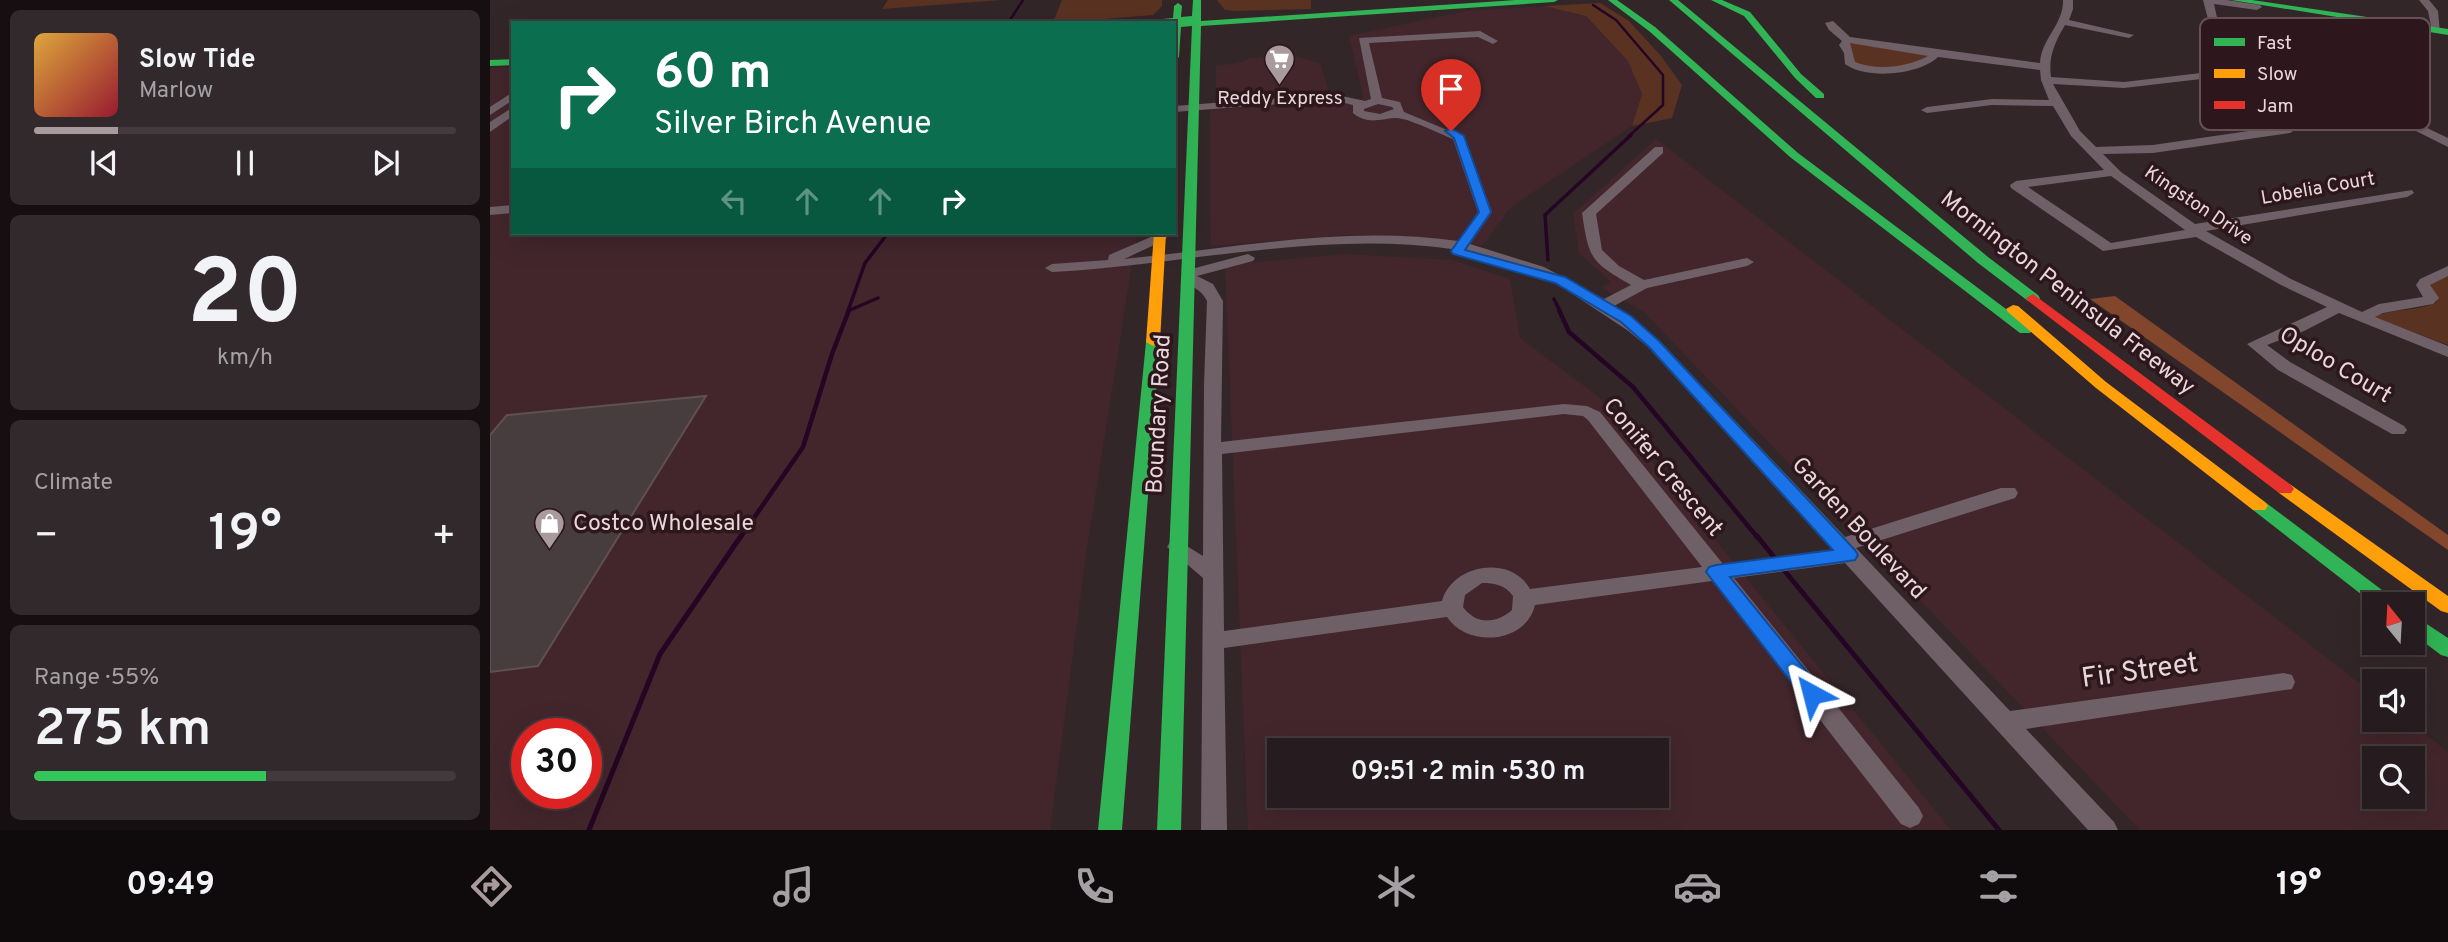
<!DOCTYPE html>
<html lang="en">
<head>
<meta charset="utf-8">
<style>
	body { margin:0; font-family:Overpass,sans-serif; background:#32292c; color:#f1f3f6; height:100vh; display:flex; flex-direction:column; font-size:26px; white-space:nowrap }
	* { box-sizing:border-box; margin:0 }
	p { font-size:23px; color:#a4a1a4 }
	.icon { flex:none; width:38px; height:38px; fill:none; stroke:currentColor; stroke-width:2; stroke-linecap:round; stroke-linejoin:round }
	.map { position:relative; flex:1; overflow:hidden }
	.side { display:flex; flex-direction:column; gap:10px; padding:10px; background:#150f11; width:490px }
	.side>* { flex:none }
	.hud { position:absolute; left:21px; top:21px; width:665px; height:214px; border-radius:0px; box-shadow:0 7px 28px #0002,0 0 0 2px #423a3d; background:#0b6e4f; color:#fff; overflow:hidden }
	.needle { width:46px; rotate:342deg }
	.controls { position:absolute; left:1872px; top:592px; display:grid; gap:14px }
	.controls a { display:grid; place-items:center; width:63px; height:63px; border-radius:0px; background:#261c1f; box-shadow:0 7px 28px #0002,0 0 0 2px #423a3d; font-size:35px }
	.speed { position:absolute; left:21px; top:718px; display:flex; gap:14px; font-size:35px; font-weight:700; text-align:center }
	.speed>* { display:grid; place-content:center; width:91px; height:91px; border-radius:50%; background:#261c1f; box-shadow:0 7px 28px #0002,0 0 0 2px #423a3d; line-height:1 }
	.speed .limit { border:10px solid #d22; background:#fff; color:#111 }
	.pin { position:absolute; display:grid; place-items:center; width:60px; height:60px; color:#fff; margin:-72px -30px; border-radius:50% 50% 50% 0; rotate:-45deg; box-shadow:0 0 7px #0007 }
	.pin .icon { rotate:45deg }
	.me { position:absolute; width:77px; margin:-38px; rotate:322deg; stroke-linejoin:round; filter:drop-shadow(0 0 5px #0008) }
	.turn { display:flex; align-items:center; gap:24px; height:147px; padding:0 28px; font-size:32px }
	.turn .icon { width:91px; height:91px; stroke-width:2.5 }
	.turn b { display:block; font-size:49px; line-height:60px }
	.lanes { display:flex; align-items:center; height:66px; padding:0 28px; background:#0003; justify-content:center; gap:35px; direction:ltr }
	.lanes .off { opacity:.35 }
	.big { font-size:52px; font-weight:600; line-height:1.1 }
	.side .widget { flex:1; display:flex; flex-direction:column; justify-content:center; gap:10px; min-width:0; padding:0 24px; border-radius:10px; background:#32292c }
	.side .dial { align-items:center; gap:0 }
	.dial b { font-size:91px; line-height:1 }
	.song { display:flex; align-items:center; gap:21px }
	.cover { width:84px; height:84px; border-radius:10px; background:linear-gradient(135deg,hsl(40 70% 55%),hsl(350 70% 35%)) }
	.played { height:7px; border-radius:4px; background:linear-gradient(90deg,#a99a9d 20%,#423a3d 20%) }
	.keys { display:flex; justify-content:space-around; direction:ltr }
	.heat { display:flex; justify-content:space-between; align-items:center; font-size:38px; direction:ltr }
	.charge { height:10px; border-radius:5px; background:linear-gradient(90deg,#34c759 55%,#423a3d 0) }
	.trip { position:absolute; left:777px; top:738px; width:402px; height:70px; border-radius:0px; background:#261c1f; box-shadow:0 7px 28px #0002,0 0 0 2px #423a3d; font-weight:600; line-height:70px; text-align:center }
	.dock { display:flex; height:112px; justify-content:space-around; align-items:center; background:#0f0b0c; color:#a4a1a4 }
	.dock .icon { width:49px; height:49px }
	.dock .current { color:#a99a9d }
	.dock b { font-size:32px; color:#f1f3f6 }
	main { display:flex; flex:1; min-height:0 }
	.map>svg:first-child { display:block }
	.built { fill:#42262c; fill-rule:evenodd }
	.green { fill:#5a3222 }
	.forest { fill:#82462d }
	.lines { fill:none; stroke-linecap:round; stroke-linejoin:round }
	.stream-far3 { stroke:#250524; stroke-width:2.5 }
	.stream-far2 { stroke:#250524; stroke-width:3.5 }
	.stream-far1 { stroke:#250524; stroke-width:4.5 }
	.stream { stroke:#250524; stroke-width:5 }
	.building { fill:#483d3e; stroke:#5d5152; stroke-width:2 }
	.street { fill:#6f6067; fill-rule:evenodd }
	.fast { fill:#30b455; fill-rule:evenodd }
	.slow { fill:#ff9f0a; fill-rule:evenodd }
	.jam { fill:#e5322d; fill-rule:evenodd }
	.route { fill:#1a73e8; stroke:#114b97; stroke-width:2 }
	.labels { text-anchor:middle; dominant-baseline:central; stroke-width:7; stroke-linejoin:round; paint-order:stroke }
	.far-poi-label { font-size:19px; fill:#e8d8db; stroke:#2d171c }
	.far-street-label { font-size:19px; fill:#e8d8db; stroke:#2d171c }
	.street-label { font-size:23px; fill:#e8d8db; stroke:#2d171c }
	.poi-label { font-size:23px; fill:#e8d8db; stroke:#2d171c; text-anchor:start }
	.near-street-label { font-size:28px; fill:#e8d8db; stroke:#2d171c }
	.key { fill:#2d171c; stroke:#655155; stroke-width:2 }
	.key-label { font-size:19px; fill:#e8d8db }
</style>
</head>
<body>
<main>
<section class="side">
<div class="widget">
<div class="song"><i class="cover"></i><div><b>Slow Tide</b><p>Marlow</p></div></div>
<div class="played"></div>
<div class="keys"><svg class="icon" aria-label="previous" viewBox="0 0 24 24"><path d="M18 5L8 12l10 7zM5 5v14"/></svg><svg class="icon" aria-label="pause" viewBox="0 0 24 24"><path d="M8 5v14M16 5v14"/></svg><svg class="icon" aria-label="next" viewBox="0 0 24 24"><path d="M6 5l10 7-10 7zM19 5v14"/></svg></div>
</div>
<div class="widget dial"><b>20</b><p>km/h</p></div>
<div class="widget"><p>Climate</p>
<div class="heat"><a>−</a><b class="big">19°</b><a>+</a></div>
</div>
<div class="widget"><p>Range · 55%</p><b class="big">275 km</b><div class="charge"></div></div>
</section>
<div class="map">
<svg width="1958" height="830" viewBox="0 0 1958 830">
	<rect width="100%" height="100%" fill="#332629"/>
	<!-- built -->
	<g class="built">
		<polygon points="1054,6 1095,16 1138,61 1152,94 1142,126 1020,208 993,245 946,239 855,235 721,246 720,110 874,99 859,36 975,11"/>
		<polygon points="809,57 830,63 838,90 726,98 726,66 753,62 759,58"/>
		<path d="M23,67V233H647L596,554L560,830H0V68ZM37,733H96V793H37Z"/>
		<path d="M1166,139L1885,695V719H1916L1958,752V830H1650L1154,312L1112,288L1121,282L1089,253L1083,214ZM1885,758H1923V796H1885Z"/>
		<path d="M855,254L962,260L1020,279L1030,338L1109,397L1461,830H758L735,265ZM789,751H1167V796H789Z"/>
	</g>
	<!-- green -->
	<g class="green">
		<polygon points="398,0 511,0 392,9"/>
		<polygon points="572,0 672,0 672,6 663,15 563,23"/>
		<polygon points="727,0 821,0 821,9 746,11 735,10"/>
		<polygon points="1110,3 1139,21 1171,56 1192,85 1182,118 1142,126 1152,94 1138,61 1096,16 1054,6"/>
		<path d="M1361,42L1435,54L1440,57C1415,67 1389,71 1363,64L1358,43Z"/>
		<path d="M1958,275V345L1883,317C1904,308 1927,312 1947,302L1940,285Z"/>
	</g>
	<!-- forest -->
	<polygon class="forest" points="1625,296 1958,535 1958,550 1600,299"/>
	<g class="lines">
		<!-- stream-far3 -->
		<g class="stream-far3">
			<polyline points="1103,5 1126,20 1173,75 1173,105 1139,136"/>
			<polyline points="518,23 533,0"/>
		</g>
		<!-- stream-far2 -->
		<g class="stream-far2">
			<polyline points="1058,260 1055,215 1141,135"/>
			<polyline points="1064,299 1070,311"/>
			<polyline points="360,310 388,298"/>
			<polyline points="358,311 375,263 398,233"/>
		</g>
		<!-- stream-far1 -->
		<g class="stream-far1">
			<polyline points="1069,310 1079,332 1143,387 1268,538"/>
			<polyline points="250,538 313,447 342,354 359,310"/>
		</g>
		<!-- stream -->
		<g class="stream">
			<polyline points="1267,536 1288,562"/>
			<polyline points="1293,569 1509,830"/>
			<polyline points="99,830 170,654 251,536"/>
		</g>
	</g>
	<!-- building -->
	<polygon class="building" points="216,396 48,666 0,672 0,435 17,415"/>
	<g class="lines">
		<!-- street -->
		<g class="street">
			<path d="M1573,0H1583V9L1579,20L1644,35L1639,38L1575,25C1565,42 1558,57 1561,77L1634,82L1711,73L1716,76L1711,79L1634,88L1563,84L1590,131L1606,147L1663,145L1800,125L1806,129L1800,133L1663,153L1613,154L1631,172L1705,224L1922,190L1924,193L1917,197L1716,231L1801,279L1872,312L1889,304L1933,297L1926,285L1930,279L1958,266V276L1940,285L1949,298L1943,304L1893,313L1885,317L1958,346V357L1849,313L1814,331L1777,345L1800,362L1914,426L1917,430L1914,434H1902L1788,370L1757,344L1837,307L1791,285L1706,237L1613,251L1521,188L1520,185L1526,181L1614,170L1581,136L1563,106L1502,105L1437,113L1431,110L1437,107L1502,99L1559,100L1551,80L1550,70L1448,57C1429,75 1376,80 1355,64L1354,53L1349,45L1352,41L1339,30L1335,23L1343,21L1360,37L1550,63C1551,39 1574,24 1573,0ZM1360,43L1438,56C1418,67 1387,71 1365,62ZM1621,176L1695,230L1621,243L1538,187Z"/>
			<path d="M1713,0H1737L1770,5L1772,7L1767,10L1724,4L1728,22L1739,28L1778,40L1895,57L1900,60C1887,69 1832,56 1814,53L1813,60L1806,67H1798L1797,65L1803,59L1804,52L1732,32L1719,23Z"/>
			<polygon points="1929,0 1939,0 1948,11 1950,33 1942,31 1938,11"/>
			<path d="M990,31L1008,41L1003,44L988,37L879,43L892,98L910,102L914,112L974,137L1002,212L980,244L1054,267L1114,299L1141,285C1100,261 1099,259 1092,213L1165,147H1173V153L1106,214L1112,250L1129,266L1154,280L1257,258L1264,262L1257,266L1157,288L1124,306L1170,341L1355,537L1511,488H1525L1528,493L1525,498L1366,548L1520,711L1794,673L1802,675L1805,682L1802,689L1536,729L1624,822L1628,830H1598L1355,563L1244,578L1429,808L1433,816L1429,824L1420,828L1411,824L1222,581L1045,605C1036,644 977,648 957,617L734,648L737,830H711L713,578L677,547L680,542L687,540L713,556L714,384L717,301C711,288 701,288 692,278L694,271L758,254L765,258L763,261L707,276L723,284L733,301L731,442L1074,404L1097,406L1110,412L1233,564L1342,550L1158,347L1137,330L1069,285L1019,264L975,251L968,255L963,254L962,249C829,230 695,265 562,272L555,268L562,264L618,260L619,255L670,233L677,237L675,240L634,259C746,248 855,225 968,241L988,212L963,139C950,134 917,117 905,118C890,119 877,125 863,113V105L843,100L684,112V106L843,94L875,101L881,99L869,38ZM888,104L902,107L904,109L890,114L874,111V109ZM1074,414L1093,416L1098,420L1212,567L1040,589C1021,554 962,564 952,601L734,631L732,454ZM992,583C1005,583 1015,585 1023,596L1022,610C1006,624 986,625 973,607L975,595Z"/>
			<polygon points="23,92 23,100 0,115 0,107"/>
			<polygon points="1876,99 1958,138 1958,147 1872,104 1870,102"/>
			<polygon points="23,107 23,116 0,132 0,122"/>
			<polygon points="23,205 23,213 0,215 0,207"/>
		</g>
		<!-- fast -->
		<g class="fast">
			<polygon points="703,0 711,0 711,21 1026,0 1068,0 1064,2 711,26 691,830 667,830 702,26 691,27 689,57 684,60 684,23 631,23 683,18 684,6 688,3 692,6 691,17 702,16"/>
			<polygon points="1118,0 1127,0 1165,27 1308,153 1540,327 1542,330 1540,333 1530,333 1300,157 1159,31"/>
			<polygon points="1179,0 1188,0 1498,257 1548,295 1550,298 1548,301 1538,301 1488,263"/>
			<polygon points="1221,0 1232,0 1260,12 1311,74 1334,94 1334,98 1326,98 1305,78 1254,16"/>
			<polygon points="1741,0 1762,0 1958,29 1958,35"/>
			<polygon points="23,59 23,65 0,66 0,60"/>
			<polygon points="663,338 670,342 632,830 608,830 656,342"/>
			<polygon points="1769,500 1775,502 1904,599 1906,604 1885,605 1763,510 1760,506 1763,502"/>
			<polygon points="1923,615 1958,638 1958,657 1951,655 1923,634"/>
		</g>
		<!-- slow -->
		<g class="slow">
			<polygon points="664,233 676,233 670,342 663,346 656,342"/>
			<polygon points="1523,305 1528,306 1616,382 1775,502 1778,506 1775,510 1763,510 1606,388 1518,312 1516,309"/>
			<polygon points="1795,483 1801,485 1958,596 1958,613 1951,611 1789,493 1786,489 1789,485"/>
		</g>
		<!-- jam -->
		<polygon class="jam" points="1543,294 1801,485 1804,489 1801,493 1789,493 1538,301 1536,298"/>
	</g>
	<!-- route -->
	<polygon class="route" points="961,128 974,136 1001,212 975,250 1075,277 1141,316 1169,341 1365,550 1368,555 1365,560 1359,561 1240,577 1330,688 1333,694 1330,700 1322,703 1315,700 1216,572 1219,567 1226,565 1343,550 1159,347 1131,322 1065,283 963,254 961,251 989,212 964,138 955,131"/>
	<!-- icons -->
	<defs>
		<symbol id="supermarket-pin" viewBox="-11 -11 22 30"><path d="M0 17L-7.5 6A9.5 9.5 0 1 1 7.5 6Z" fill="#a99a9d" stroke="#2d171c"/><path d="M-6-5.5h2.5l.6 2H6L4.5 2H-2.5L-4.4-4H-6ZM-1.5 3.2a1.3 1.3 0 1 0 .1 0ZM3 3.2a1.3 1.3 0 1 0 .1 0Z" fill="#fff"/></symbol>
		<symbol id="shop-pin" viewBox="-11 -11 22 30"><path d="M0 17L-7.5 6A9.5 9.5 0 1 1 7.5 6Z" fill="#a99a9d" stroke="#2d171c"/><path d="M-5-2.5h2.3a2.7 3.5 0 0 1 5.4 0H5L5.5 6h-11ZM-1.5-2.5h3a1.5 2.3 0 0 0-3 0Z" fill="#fff"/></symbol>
	</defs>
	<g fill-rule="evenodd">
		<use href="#supermarket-pin" x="772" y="42" width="35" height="47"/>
		<use href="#shop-pin" x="42" y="506" width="35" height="47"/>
	</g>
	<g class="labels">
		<!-- far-poi labels -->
		<g class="far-poi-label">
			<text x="790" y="99">Reddy Express</text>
		</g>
		<!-- far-street labels -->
		<g class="far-street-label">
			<text transform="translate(1828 189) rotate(-10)">Lobelia Court</text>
			<text transform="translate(1708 206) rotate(34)">Kingston Drive</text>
		</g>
		<!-- street labels -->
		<g class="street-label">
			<text transform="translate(1577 294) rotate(38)">Mornington Peninsula Freeway</text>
			<text transform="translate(1845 366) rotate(31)">Oploo Court</text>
			<text transform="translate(670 414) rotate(-87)">Boundary Road</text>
			<text transform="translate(1172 468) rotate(50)">Conifer Crescent</text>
			<text transform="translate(1368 529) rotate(47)">Garden Boulevard</text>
		</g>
		<!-- poi labels -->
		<g class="poi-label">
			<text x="83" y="524">Costco Wholesale</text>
		</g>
		<!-- near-street labels -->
		<g class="near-street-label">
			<text transform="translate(1650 672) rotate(-8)">Fir Street</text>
		</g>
	</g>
	<!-- legend -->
	<rect x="1710" y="18" width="230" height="112" rx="10" class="key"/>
	<rect x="1724" y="38" width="31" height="8" fill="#30b455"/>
	<rect x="1724" y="69" width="31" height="9" fill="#ff9f0a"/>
	<rect x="1724" y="101" width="31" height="8" fill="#e5322d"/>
	<g class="key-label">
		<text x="1767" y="49">Fast</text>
		<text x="1767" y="80">Slow</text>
		<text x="1767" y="112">Jam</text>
	</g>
</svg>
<div class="controls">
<a><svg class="needle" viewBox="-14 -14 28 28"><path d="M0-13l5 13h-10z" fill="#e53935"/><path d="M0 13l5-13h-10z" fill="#a4a1a4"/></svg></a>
<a><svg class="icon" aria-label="sound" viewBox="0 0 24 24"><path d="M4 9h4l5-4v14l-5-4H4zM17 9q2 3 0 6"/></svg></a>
<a><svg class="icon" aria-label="search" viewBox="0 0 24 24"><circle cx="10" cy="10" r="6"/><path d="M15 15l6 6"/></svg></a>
</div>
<div class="speed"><div class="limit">30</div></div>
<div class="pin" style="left:961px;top:131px;background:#d93025"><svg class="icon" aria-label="arrive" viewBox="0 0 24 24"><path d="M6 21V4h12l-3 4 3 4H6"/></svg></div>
<svg class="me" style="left:1322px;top:694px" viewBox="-20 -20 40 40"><path d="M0-17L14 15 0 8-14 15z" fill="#1a73e8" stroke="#fff" stroke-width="4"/></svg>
<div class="trip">09:51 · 2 min · 530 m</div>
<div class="hud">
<div class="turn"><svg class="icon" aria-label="right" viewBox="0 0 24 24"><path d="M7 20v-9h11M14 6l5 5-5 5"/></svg><div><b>60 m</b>Silver Birch Avenue</div></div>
<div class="lanes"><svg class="icon off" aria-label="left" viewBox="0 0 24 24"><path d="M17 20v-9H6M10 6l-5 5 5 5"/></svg><svg class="icon off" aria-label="ahead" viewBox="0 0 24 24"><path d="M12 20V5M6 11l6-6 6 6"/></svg><svg class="icon off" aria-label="ahead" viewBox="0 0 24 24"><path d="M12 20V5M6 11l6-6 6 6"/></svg><svg class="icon" aria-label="right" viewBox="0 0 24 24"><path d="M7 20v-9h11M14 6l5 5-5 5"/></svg></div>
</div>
</div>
</main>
<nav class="dock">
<b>09:49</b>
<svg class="icon current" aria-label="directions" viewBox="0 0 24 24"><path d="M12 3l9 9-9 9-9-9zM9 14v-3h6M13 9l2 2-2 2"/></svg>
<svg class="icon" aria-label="music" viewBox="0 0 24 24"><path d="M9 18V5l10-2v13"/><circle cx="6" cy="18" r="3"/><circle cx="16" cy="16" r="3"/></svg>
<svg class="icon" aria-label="phone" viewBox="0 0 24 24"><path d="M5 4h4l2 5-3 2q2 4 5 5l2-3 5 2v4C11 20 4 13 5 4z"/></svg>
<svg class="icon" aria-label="climate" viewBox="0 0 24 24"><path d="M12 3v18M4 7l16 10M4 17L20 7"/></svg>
<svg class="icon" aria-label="car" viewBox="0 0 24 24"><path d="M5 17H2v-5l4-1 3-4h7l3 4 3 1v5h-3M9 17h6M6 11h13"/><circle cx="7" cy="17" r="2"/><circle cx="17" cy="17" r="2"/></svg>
<svg class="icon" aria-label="filters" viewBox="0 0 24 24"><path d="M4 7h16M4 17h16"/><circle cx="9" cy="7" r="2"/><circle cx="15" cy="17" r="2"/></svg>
<b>19°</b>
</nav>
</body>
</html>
